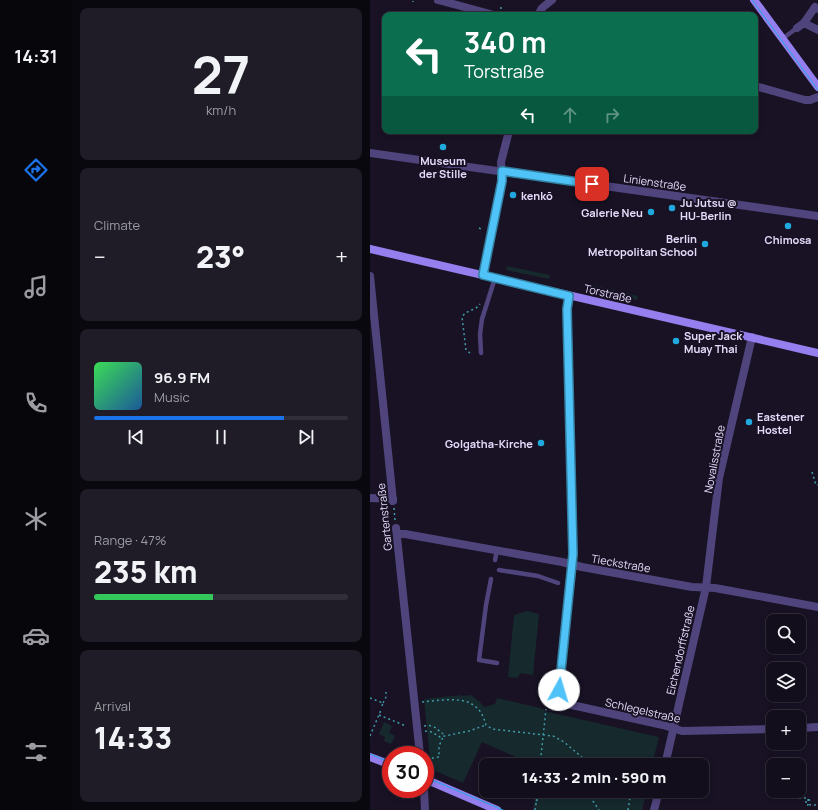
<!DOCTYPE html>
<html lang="en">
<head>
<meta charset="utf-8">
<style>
	body { margin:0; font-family:Manrope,sans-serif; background:#1f1c28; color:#f1f3f6; height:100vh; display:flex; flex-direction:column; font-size:15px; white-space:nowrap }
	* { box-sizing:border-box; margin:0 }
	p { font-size:13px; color:#9c9ca3 }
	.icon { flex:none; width:22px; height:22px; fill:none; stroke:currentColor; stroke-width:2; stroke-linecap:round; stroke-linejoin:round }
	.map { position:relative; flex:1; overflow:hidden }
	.details { display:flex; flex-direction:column; gap:8px; padding:8px; background:#0a080f; width:298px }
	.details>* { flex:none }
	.hud { position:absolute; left:12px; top:12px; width:376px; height:122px; border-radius:8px; box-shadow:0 2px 6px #0003,0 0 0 1px #312e3a; background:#0b6e4f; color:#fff; overflow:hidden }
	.fabs { position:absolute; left:396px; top:614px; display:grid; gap:8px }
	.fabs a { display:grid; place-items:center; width:40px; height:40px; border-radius:8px; background:#120e1b; box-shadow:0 2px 6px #0003,0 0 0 1px #312e3a; font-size:20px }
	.speed { position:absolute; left:12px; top:746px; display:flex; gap:8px; font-size:20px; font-weight:700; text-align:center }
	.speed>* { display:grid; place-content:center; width:52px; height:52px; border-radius:50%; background:#120e1b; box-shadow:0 2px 6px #0003,0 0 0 1px #312e3a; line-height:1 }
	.speed .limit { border:6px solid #d22; background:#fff; color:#111 }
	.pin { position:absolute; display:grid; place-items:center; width:34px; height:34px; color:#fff; margin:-17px; border-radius:8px; box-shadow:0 2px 6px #0006 }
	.me { position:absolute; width:44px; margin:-22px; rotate:6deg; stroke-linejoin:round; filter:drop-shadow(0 0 3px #0008) }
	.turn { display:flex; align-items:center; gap:14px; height:84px; padding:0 16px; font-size:18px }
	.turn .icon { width:52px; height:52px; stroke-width:2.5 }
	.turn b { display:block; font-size:28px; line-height:34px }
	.lanes { display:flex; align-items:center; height:38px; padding:0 16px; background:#0003; justify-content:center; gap:20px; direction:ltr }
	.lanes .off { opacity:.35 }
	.big { font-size:30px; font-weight:800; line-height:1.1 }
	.details .tile { flex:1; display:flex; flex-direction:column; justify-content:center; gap:6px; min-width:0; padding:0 14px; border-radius:8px; background:#1f1c28 }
	.details .dial { align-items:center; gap:0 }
	.dial b { font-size:52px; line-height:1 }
	.song { display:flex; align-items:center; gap:12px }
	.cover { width:48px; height:48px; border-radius:6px; background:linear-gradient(135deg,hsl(130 70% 55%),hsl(210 70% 35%)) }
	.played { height:4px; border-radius:2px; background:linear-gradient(90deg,#1a73e8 75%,#312e3a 75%) }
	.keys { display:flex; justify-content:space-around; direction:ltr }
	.heat { display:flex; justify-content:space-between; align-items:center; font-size:22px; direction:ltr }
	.charge { height:6px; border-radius:3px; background:linear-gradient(90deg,#34c759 47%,#312e3a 0) }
	.trip { position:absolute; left:109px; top:758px; width:230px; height:40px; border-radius:8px; background:#120e1b; box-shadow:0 2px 6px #0003,0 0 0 1px #312e3a; font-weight:800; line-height:40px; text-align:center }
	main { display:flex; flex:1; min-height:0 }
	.tab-bar { display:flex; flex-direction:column; width:72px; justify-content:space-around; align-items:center; background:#07060b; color:#9c9ca3 }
	.tab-bar .icon { width:28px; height:28px }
	.tab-bar .current { color:#1a73e8 }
	.tab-bar b { font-size:18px; color:#f1f3f6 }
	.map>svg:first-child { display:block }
	.green { fill:#16292d }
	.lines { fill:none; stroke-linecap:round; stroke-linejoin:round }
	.path { stroke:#409ba8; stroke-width:1.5; stroke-dasharray:2 3; stroke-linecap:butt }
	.lane { stroke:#50447c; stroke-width:4.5 }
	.street { stroke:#50447c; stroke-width:8 }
	.secondary { stroke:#957eed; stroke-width:8 }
	.tram { stroke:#20a9df; stroke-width:1 }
	.route-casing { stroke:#337fa1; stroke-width:10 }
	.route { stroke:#4fc3f7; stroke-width:7 }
	.poi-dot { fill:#20a9df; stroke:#181224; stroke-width:1.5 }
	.labels { text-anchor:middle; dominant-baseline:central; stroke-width:4; stroke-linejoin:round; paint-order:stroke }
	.poi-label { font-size:11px; font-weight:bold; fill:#e4dafa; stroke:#181224; text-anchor:start }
	.street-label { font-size:11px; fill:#e4dafa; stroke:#181224 }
</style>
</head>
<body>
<main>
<nav class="tab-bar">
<b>14:31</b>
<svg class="icon current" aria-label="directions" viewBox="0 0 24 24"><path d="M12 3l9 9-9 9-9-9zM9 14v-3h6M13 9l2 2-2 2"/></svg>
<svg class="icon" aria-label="music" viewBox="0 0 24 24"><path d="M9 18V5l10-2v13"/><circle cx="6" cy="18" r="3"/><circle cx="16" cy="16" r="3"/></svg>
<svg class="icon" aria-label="phone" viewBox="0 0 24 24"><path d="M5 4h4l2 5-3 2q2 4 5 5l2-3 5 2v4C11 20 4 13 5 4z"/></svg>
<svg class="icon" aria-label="climate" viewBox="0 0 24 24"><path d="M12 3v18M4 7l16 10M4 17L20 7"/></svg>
<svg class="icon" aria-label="car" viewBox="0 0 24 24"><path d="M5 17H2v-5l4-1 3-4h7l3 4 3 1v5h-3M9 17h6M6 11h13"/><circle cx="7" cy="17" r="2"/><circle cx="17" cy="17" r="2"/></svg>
<svg class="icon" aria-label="filters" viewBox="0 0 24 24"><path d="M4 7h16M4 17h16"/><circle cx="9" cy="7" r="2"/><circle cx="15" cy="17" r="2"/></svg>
</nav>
<section class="details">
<div class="tile dial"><b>27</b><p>km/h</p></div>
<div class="tile"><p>Climate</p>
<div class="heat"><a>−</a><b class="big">23°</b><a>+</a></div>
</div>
<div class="tile">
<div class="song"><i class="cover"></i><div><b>96.9 FM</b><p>Music</p></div></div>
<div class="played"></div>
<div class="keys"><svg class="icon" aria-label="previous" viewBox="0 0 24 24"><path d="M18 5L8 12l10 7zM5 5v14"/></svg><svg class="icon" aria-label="pause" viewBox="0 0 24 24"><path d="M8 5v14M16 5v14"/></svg><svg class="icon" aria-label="next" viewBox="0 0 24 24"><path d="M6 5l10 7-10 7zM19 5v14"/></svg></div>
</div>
<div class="tile"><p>Range · 47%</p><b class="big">235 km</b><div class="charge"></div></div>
<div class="tile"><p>Arrival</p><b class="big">14:33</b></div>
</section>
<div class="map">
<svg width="448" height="810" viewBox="0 0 448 810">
	<rect width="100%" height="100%" fill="#181224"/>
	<!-- green -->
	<g class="green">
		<polygon points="137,266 180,275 179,279 136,270"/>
		<polygon points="217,284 268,296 267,300 217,288"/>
		<polygon points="157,611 169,614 163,675 151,673 147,678 138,677 144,615"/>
		<polygon points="91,695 92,696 101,695 110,702 114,707 125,704 127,698 174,709 174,711 289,737 282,765 146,765 148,758 112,742 93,783 61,769 54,699"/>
		<polygon points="14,722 22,726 19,733 25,736 21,744 14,741 15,737 9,734"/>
		<polygon points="166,791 277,791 272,810 163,810"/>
	</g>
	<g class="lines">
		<!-- path -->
		<g class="path">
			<polyline points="43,2 43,1"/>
			<polyline points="131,9 131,7"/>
			<polyline points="109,228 111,229"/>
			<path d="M100,353L96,350L92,317C97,309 104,312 110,304"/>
			<polyline points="442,472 446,485 448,485"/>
			<polyline points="24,508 25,520"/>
			<polyline points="0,698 13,703 11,708"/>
			<path d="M52,702C78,700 108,692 116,725L122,729L183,736L194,742L221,765"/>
			<polyline points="13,703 16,697 16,692"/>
			<polyline points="9,715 36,726"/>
			<path d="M54,726C66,724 66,730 75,735"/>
			<polyline points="55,731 62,732 70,737 99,731 116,725"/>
			<polyline points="0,736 11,710"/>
			<polyline points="57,759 69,757 69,746 74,735"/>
			<polyline points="170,765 176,709"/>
			<polyline points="224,791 223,801 229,810"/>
			<polyline points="429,798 436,798 436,805 438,805 438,798 439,798 440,805 446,805"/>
			<polyline points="166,801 180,791"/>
			<polyline points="165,810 168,791"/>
			<polyline points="258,810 261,791"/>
		</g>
		<!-- lane -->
		<g class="lane">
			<polyline points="412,39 427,28"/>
			<polyline points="111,353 110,334 112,319 125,278"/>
			<polyline points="125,560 127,550"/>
			<polyline points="129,570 168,576 188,583"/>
			<polyline points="121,579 116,605 109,660 127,663"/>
		</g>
		<!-- street -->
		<g class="street">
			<polyline points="68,0 124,15"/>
			<polyline points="168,15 172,8 182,0"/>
			<polyline points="434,23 448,30"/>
			<polyline points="427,28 434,23 445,7 448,9"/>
			<polyline points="385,86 435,100 440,100 448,97"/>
			<polyline points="0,153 448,216"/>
			<polyline points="113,275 132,178 131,162 139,131"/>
			<polyline points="0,276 23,501"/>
			<polyline points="199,296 197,309 203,554 188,702 293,725 312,731 403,729"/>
			<polyline points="0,498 23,499"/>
			<polyline points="26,528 50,755"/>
			<polyline points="27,534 35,534 192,562 212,567 322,587 345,588 448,607"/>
			<polyline points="429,728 448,727"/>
			<polyline points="295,765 336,587 349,478 382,337"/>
			<polyline points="54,789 55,810"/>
			<polyline points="284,810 289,791"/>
		</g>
		<!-- secondary -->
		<g class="secondary">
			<polyline points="384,0 448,87"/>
			<polyline points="0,249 448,353"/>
			<polyline points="0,757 21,765"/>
			<polyline points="55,779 127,810"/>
		</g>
		<!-- tram -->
		<g class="tram">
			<polyline points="382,0 448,90"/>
			<polyline points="0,754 21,763"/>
			<polyline points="55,777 133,810"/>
		</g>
	</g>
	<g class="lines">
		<defs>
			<polyline id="route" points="189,690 203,554 197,309 199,296 113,275 132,181 132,171 222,184"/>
		</defs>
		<!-- route casing -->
		<use href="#route" class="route-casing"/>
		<!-- route -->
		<use href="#route" class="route"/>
	</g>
	<!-- markers -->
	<g class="poi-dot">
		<circle cx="73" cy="147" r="4"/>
		<circle cx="143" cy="195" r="4"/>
		<circle cx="302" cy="208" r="4"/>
		<circle cx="281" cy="212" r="4"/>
		<circle cx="418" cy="226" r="4"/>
		<circle cx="335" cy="244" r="4"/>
		<circle cx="306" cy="341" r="4"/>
		<circle cx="379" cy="422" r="4"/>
		<circle cx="171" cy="443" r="4"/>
	</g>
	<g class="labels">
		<!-- poi labels -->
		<g class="poi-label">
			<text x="73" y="160" text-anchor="middle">Museum<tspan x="73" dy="13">der Stille</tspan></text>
			<text x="151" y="195">kenkō</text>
			<text x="310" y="202">Ju Jutsu @<tspan x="310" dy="13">HU-Berlin</tspan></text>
			<text x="273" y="212" text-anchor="end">Galerie Neu</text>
			<text x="327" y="238" text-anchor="end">Berlin<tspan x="327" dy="13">Metropolitan School</tspan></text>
			<text x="418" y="239" text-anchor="middle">Chimosa</text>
			<text x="314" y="335">Super Jack<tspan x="314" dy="13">Muay Thai</tspan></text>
			<text x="387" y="416">Eastener<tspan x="387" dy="13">Hostel</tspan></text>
			<text x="163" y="443" text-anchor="end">Golgatha-Kirche</text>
		</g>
		<!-- street labels -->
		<g class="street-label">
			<text transform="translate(285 182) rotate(8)">Linienstraße</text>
			<text transform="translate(238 293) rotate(13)">Torstraße</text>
			<text transform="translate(344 459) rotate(-79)">Novalisstraße</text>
			<text transform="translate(14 517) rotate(-96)">Gartenstraße</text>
			<text transform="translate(251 563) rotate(10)">Tieckstraße</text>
			<text transform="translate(310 650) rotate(-77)">Eichendorffstraße</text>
			<text transform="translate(273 710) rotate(13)">Schlegelstraße</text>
		</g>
	</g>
</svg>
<div class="fabs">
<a><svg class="icon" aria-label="search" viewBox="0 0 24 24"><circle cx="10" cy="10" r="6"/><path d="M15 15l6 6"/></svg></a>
<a><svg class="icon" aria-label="layers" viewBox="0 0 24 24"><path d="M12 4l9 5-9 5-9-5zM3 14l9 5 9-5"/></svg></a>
<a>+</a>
<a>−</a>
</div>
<div class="speed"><div class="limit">30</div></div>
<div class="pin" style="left:222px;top:184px;background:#d93025"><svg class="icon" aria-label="arrive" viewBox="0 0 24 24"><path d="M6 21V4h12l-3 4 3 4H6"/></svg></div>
<svg class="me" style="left:189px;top:690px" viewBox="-20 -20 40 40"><circle r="19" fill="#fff"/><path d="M0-13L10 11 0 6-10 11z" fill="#4fc3f7"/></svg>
<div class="trip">14:33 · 2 min · 590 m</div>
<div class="hud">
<div class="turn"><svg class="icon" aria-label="left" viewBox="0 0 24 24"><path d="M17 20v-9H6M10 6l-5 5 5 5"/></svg><div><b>340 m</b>Torstraße</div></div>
<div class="lanes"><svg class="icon" aria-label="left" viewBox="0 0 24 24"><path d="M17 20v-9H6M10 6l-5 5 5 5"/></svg><svg class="icon off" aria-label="ahead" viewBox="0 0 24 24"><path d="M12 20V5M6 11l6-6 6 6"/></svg><svg class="icon off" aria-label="right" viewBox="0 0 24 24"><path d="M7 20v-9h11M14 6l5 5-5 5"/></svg></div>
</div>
</div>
</main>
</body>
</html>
